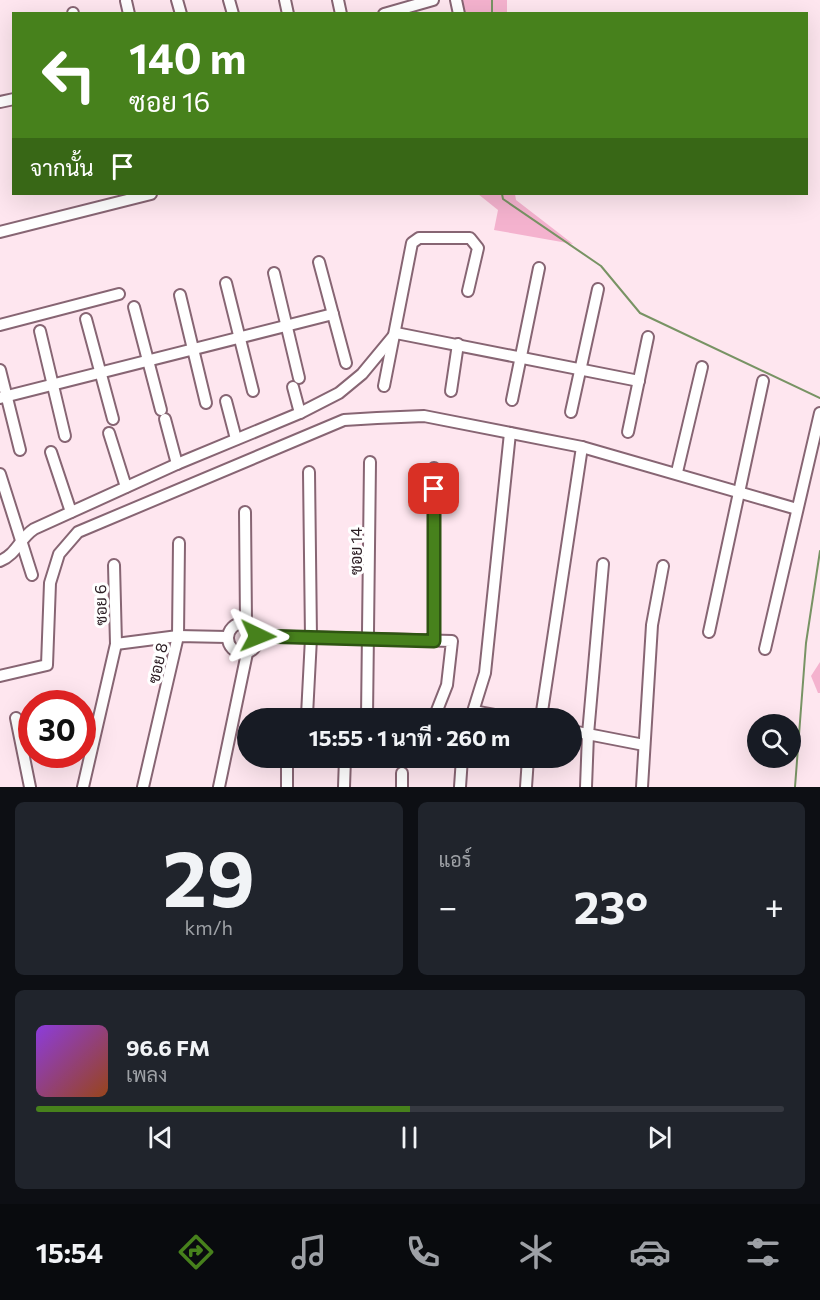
<!DOCTYPE html>
<html lang="th">
<head>
<meta charset="utf-8">
<style>
	body { margin:0; font-family:Commissioner,Sarabun,sans-serif; background:#20242c; color:#f1f3f6; height:100vh; display:flex; flex-direction:column; font-size:22px; white-space:nowrap }
	* { box-sizing:border-box; margin:0 }
	p { font-size:20px; color:#9ea1a6 }
	.icon { flex:none; width:33px; height:33px; fill:none; stroke:currentColor; stroke-width:2; stroke-linecap:round; stroke-linejoin:round }
	.map { position:relative; height:787px; overflow:hidden }
	.details { display:flex; flex-direction:column; gap:15px; padding:15px; background:#0d0f14; flex:1 }
	.details>* { flex:none }
	.banner { position:absolute; left:12px; top:12px; width:796px; height:183px; border-radius:0px; box-shadow:0 6px 24px #0002; background:#47811c; color:#fff; overflow:hidden }
	.buttons { position:absolute; left:747px; top:714px; display:grid; gap:12px }
	.buttons a { display:grid; place-items:center; width:54px; height:54px; border-radius:50%; background:#171b24; box-shadow:0 6px 24px #0002; font-size:30px }
	.speed { position:absolute; left:18px; top:690px; display:flex; gap:12px; font-size:30px; font-weight:700; text-align:center }
	.speed>* { display:grid; place-content:center; width:78px; height:78px; border-radius:50%; background:#171b24; box-shadow:0 6px 24px #0002; line-height:1 }
	.speed .limit { border:9px solid #d22; background:#fff; color:#111 }
	.pin { position:absolute; display:grid; place-items:center; width:51px; height:51px; color:#fff; margin:-26px; border-radius:12px; box-shadow:0 3px 9px #0006 }
	.me { position:absolute; width:66px; margin:-33px; rotate:92deg; stroke-linejoin:round; filter:drop-shadow(0 0 4px #0008) }
	.turn { display:flex; align-items:center; gap:21px; height:126px; padding:0 18px; font-size:27px }
	.turn .icon { width:78px; height:78px; stroke-width:2.5 }
	.turn b { display:block; font-size:42px; line-height:51px }
	.then { display:flex; align-items:center; height:57px; padding:0 18px; background:#0003; gap:12px; font-size:22px }
	.big { font-size:45px; font-weight:700; line-height:1.1 }
	.details .tile { flex:1; display:flex; flex-direction:column; justify-content:center; gap:9px; min-width:0; padding:0 21px; border-radius:9px; background:#20242c }
	.details .dial { align-items:center; gap:0 }
	.dial b { font-size:78px; line-height:1 }
	.song { display:flex; align-items:center; gap:18px }
	.cover { width:72px; height:72px; border-radius:9px; background:linear-gradient(135deg,hsl(270 70% 55%),hsl(20 70% 35%)) }
	.played { height:6px; border-radius:3px; background:linear-gradient(90deg,#47811c 50%,#363941 50%) }
	.keys { display:flex; justify-content:space-around; direction:ltr }
	.heat { display:flex; justify-content:space-between; align-items:center; font-size:33px; direction:ltr }
	.details .tiles { flex:1; display:grid; gap:15px; grid-template-columns:1fr 1fr }
	.tile:last-child { grid-column:span 2 }
	.trip { position:absolute; left:237px; top:708px; width:345px; height:60px; border-radius:30px; background:#171b24; box-shadow:0 6px 24px #0002; font-weight:700; line-height:60px; text-align:center }
	.dock { display:flex; height:96px; justify-content:space-around; align-items:center; background:#090b0e; color:#9ea1a6 }
	.dock .icon { width:42px; height:42px }
	.dock .active { color:#47811c }
	.dock b { font-size:27px; color:#f1f3f6 }
	.map>svg:first-child { display:block }
	.green { fill:#f4b2ce }
	.lines { fill:none; stroke-linecap:round; stroke-linejoin:round }
	.stream { stroke:#789364; stroke-width:2 }
	.minor-casing { stroke:#876573; stroke-width:14 }
	.minor { stroke:#fff; stroke-width:10 }
	.route-casing { stroke:#2e5412; stroke-width:15 }
	.route { stroke:#47811c; stroke-width:10 }
	.labels { text-anchor:middle; dominant-baseline:central; stroke-width:6; stroke-linejoin:round; paint-order:stroke }
	.street-label { font-size:16px; fill:#2a1c22; stroke:#fff }
</style>
</head>
<body>
<div class="map">
<svg width="820" height="787" viewBox="0 0 820 787">
	<rect width="100%" height="100%" fill="#fee6ef"/>
	<!-- green -->
	<g class="green">
		<polygon points="457,0 507,0 507,13 458,13"/>
		<polygon points="478,194 515,194 516,200 573,244 494,230 498,210"/>
		<polygon points="820,662 820,693 818,693 811,676"/>
	</g>
	<g class="lines">
		<!-- stream -->
		<g class="stream">
			<polyline points="492,14 492,0"/>
			<polyline points="502,194 503,199 601,266 640,313 820,398"/>
			<polyline points="795,787 806,643 820,551"/>
		</g>
		<defs>
			<g id="minor">
				<polyline points="177,0 181,14"/>
				<polyline points="229,0 233,14"/>
				<polyline points="285,0 288,14"/>
				<polyline points="338,0 341,14"/>
				<polyline points="456,0 459,14"/>
				<polyline points="126,1 129,14"/>
				<polyline points="73,13 73,14"/>
				<polyline points="384,14 433,0"/>
				<polyline points="0,102 14,99"/>
				<polyline points="0,232 151,194"/>
				<polyline points="319,262 346,363"/>
				<polyline points="274,273 299,378"/>
				<polyline points="226,283 253,391"/>
				<polyline points="180,295 206,403"/>
				<polyline points="134,307 161,410"/>
				<polyline points="86,319 113,419"/>
				<polyline points="0,325 119,294"/>
				<polyline points="40,331 65,436"/>
				<polyline points="0,370 20,450"/>
				<polyline points="384,386 412,243 419,238 470,238 478,248 468,291"/>
				<polyline points="293,387 300,413"/>
				<polyline points="451,391 458,344"/>
				<polyline points="0,398 333,314"/>
				<polyline points="512,400 539,268"/>
				<polyline points="226,401 236,439"/>
				<polyline points="571,412 598,289"/>
				<polyline points="165,419 177,464"/>
				<polyline points="628,432 648,337"/>
				<polyline points="109,433 126,487"/>
				<polyline points="51,452 71,512"/>
				<polyline points="677,472 702,367"/>
				<polyline points="0,474 32,575"/>
				<polyline points="245,512 246,623"/>
				<path d="M0,561C17,554 19,539 34,529L177,464L300,413L339,393L362,374L396,333L639,381"/>
				<circle cx="243" cy="638" r="15"/>
				<polyline points="709,632 763,381"/>
				<polyline points="258,636 452,641 447,685 434,718"/>
				<polyline points="434,641 434,468"/>
				<polyline points="116,644 178,636 227,637"/>
				<polyline points="765,649 820,413"/>
				<polyline points="0,676 47,665 50,583 59,554 78,532 344,420 377,418 424,416 582,447 797,509"/>
				<polyline points="474,711 510,718"/>
				<polyline points="307,715 311,638 309,472"/>
				<polyline points="367,717 370,462"/>
				<polyline points="16,718 30,787"/>
				<polyline points="471,718 485,673 510,433"/>
				<polyline points="541,718 582,447"/>
				<polyline points="572,731 644,745"/>
				<polyline points="287,758 287,787"/>
				<polyline points="402,773 402,787"/>
				<polyline points="83,787 116,644 114,565"/>
				<polyline points="143,787 178,636 179,543"/>
				<polyline points="219,787 247,653"/>
				<polyline points="344,787 345,758"/>
				<polyline points="460,787 462,758"/>
				<polyline points="526,787 528,758"/>
				<polyline points="586,787 588,734 603,564"/>
				<polyline points="642,787 652,625 663,566"/>
			</g>
		</defs>
		<!-- minor casing -->
		<use href="#minor" class="minor-casing"/>
		<!-- minor -->
		<use href="#minor" class="minor"/>
	</g>
	<g class="lines">
		<defs>
			<polyline id="route" points="258,636 434,641 434,489"/>
		</defs>
		<!-- route casing -->
		<use href="#route" class="route-casing"/>
		<!-- route -->
		<use href="#route" class="route"/>
	</g>
	<g class="labels">
		<!-- street labels -->
		<g class="street-label">
			<text transform="translate(355 551) rotate(-90)">ซอย 14</text>
			<text transform="translate(100 605) rotate(-91)">ซอย 6</text>
			<text transform="translate(157 663) rotate(-77)">ซอย 8</text>
		</g>
	</g>
</svg>
<div class="buttons">
<a><svg class="icon" aria-label="search" viewBox="0 0 24 24"><circle cx="10" cy="10" r="6"/><path d="M15 15l6 6"/></svg></a>
</div>
<div class="speed"><div class="limit">30</div></div>
<div class="pin" style="left:434px;top:489px;background:#d93025"><svg class="icon" aria-label="arrive" viewBox="0 0 24 24"><path d="M6 21V4h12l-3 4 3 4H6"/></svg></div>
<svg class="me" style="left:258px;top:636px" viewBox="-20 -20 40 40"><path d="M0-17L14 15 0 8-14 15z" fill="#47811c" stroke="#fff" stroke-width="4"/></svg>
<div class="trip">15:55 · 1 นาที · 260 m</div>
<div class="banner">
<div class="turn"><svg class="icon" aria-label="left" viewBox="0 0 24 24"><path d="M17 20v-9H6M10 6l-5 5 5 5"/></svg><div><b>140 m</b>ซอย 16</div></div>
<div class="then">จากนั้น<svg class="icon" aria-label="arrive" viewBox="0 0 24 24"><path d="M6 21V4h12l-3 4 3 4H6"/></svg></div>
</div>
</div>
<section class="details">
<div class="tiles">
<div class="tile dial"><b>29</b><p>km/h</p></div>
<div class="tile"><p>แอร์</p>
<div class="heat"><a>−</a><b class="big">23°</b><a>+</a></div>
</div>
<div class="tile">
<div class="song"><i class="cover"></i><div><b>96.6 FM</b><p>เพลง</p></div></div>
<div class="played"></div>
<div class="keys"><svg class="icon" aria-label="previous" viewBox="0 0 24 24"><path d="M18 5L8 12l10 7zM5 5v14"/></svg><svg class="icon" aria-label="pause" viewBox="0 0 24 24"><path d="M8 5v14M16 5v14"/></svg><svg class="icon" aria-label="next" viewBox="0 0 24 24"><path d="M6 5l10 7-10 7zM19 5v14"/></svg></div>
</div>
</div>
</section>
<nav class="dock">
<b>15:54</b>
<svg class="icon active" aria-label="directions" viewBox="0 0 24 24"><path d="M12 3l9 9-9 9-9-9zM9 14v-3h6M13 9l2 2-2 2"/></svg>
<svg class="icon" aria-label="music" viewBox="0 0 24 24"><path d="M9 18V5l10-2v13"/><circle cx="6" cy="18" r="3"/><circle cx="16" cy="16" r="3"/></svg>
<svg class="icon" aria-label="phone" viewBox="0 0 24 24"><path d="M5 4h4l2 5-3 2q2 4 5 5l2-3 5 2v4C11 20 4 13 5 4z"/></svg>
<svg class="icon" aria-label="climate" viewBox="0 0 24 24"><path d="M12 3v18M4 7l16 10M4 17L20 7"/></svg>
<svg class="icon" aria-label="car" viewBox="0 0 24 24"><path d="M5 17H2v-5l4-1 3-4h7l3 4 3 1v5h-3M9 17h6M6 11h13"/><circle cx="7" cy="17" r="2"/><circle cx="17" cy="17" r="2"/></svg>
<svg class="icon" aria-label="filters" viewBox="0 0 24 24"><path d="M4 7h16M4 17h16"/><circle cx="9" cy="7" r="2"/><circle cx="15" cy="17" r="2"/></svg>
</nav>
</body>
</html>
